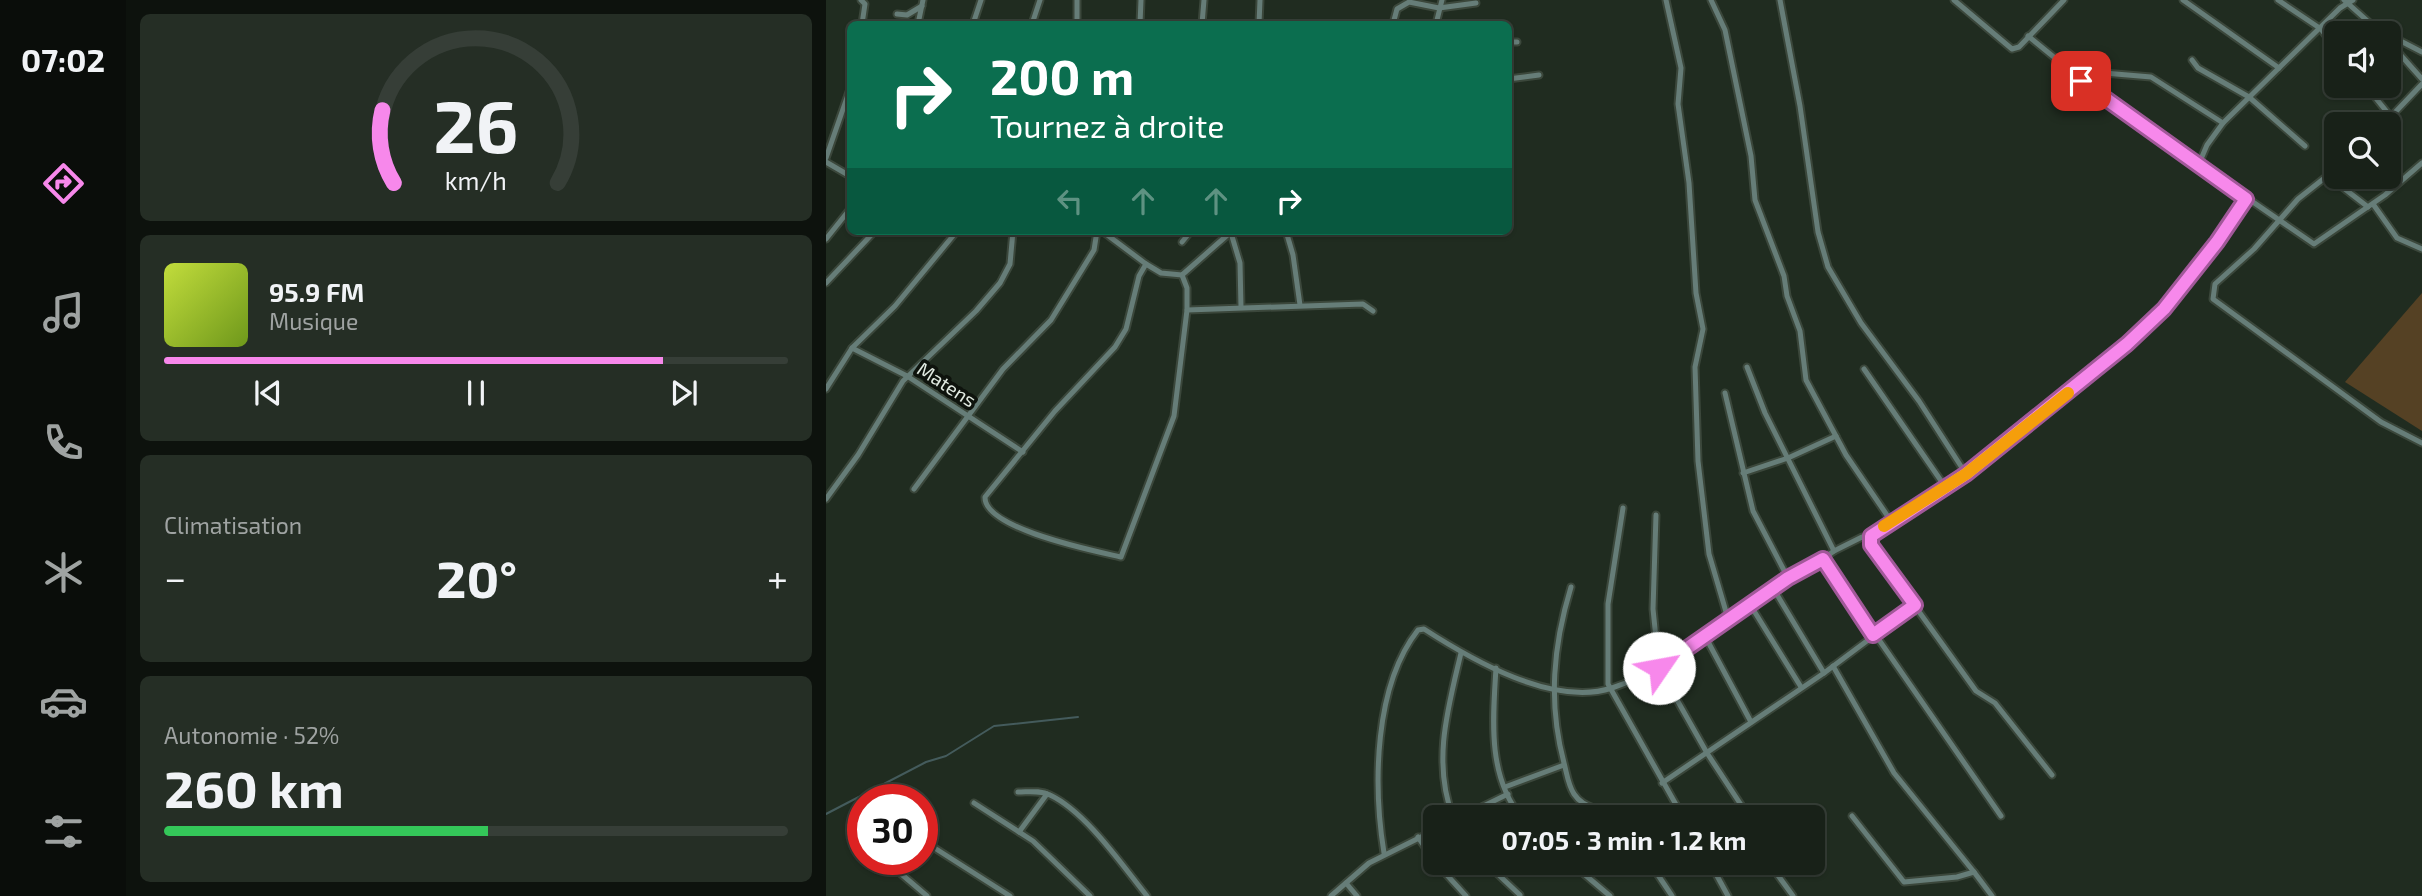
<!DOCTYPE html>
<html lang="fr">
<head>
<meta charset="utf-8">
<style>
	body { margin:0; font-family:"Exo 2",sans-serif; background:#252e25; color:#f1f3f6; height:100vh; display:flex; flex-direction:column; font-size:26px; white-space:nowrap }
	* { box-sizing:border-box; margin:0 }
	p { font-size:23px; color:#9fa3a2 }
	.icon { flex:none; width:38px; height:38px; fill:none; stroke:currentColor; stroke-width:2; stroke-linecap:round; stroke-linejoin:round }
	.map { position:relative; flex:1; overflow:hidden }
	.side { display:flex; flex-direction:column; gap:14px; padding:14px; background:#0d120d; width:700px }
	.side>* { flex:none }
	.hud { position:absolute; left:21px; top:21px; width:665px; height:214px; border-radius:10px; box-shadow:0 2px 5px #0004,0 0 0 2px #363e37; background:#0b6e4f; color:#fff; overflow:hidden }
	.buttons { position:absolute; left:1498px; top:21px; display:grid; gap:14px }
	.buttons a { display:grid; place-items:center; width:77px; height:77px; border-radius:10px; background:#182118; box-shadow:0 2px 5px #0004,0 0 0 2px #363e37; font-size:35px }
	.speed { position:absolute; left:21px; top:784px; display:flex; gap:14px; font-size:35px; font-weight:700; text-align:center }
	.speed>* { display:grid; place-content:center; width:91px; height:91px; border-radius:50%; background:#182118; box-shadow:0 2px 5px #0004,0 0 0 2px #363e37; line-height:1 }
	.speed .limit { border:10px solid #d22; background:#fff; color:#111 }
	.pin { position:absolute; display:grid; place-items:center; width:60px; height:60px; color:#fff; margin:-30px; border-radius:14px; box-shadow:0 4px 10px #0006 }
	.me { position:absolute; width:77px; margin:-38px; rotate:57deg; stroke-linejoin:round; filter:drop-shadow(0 0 5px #0008) }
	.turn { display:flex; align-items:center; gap:24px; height:147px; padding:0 28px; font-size:32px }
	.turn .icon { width:91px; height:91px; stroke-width:2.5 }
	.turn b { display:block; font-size:49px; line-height:60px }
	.lanes { display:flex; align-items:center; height:66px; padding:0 28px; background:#0003; justify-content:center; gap:35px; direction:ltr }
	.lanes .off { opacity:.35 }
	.big { font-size:52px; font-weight:700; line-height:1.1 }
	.side .tile { flex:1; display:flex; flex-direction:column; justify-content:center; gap:10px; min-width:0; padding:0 24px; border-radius:10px; background:#252e25 }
	.side .dial { align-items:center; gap:0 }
	.dial svg { height:182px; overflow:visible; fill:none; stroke:#363e37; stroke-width:7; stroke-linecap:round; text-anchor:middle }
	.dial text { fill:#f1f3f6; stroke:none }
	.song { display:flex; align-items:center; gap:21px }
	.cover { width:84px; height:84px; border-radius:10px; background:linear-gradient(135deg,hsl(70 70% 55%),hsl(80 70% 35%)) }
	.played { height:7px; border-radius:4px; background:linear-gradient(90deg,#f788eb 80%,#363e37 80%) }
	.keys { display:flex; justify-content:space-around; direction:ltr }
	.heat { display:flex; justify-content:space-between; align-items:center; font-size:38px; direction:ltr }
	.charge { height:10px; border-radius:5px; background:linear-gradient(90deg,#34c759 52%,#363e37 0) }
	.trip { position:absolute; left:597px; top:805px; width:402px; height:70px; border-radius:10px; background:#182118; box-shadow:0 2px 5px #0004,0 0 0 2px #363e37; font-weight:700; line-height:70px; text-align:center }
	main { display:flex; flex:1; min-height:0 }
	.tab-bar { display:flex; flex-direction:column; width:126px; justify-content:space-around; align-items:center; background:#0a0d0a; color:#9fa3a2 }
	.tab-bar .icon { width:49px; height:49px }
	.tab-bar .on { color:#f788eb }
	.tab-bar b { font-size:32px; color:#f1f3f6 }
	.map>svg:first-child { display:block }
	.green { fill:#554124 }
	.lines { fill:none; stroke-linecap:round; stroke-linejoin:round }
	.stream { stroke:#445b5c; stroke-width:2 }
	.minor-casing { stroke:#3b473b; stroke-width:9 }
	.minor { stroke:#667d78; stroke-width:5 }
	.route-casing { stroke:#a15899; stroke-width:18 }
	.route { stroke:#f788eb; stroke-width:12 }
	.slow { stroke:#f59e0b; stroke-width:12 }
	.labels { text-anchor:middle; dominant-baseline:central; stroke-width:7; stroke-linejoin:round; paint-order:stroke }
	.street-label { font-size:19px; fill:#e2ebe2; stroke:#0e130d }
</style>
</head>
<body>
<main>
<nav class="tab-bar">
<b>07:02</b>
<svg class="icon on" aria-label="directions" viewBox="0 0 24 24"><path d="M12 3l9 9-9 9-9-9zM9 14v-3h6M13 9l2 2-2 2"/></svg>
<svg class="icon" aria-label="music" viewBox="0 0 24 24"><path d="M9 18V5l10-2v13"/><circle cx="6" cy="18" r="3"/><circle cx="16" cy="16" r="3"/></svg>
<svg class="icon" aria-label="phone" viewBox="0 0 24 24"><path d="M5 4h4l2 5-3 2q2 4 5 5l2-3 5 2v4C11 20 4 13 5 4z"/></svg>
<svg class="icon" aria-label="climate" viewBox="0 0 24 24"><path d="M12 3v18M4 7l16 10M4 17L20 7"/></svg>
<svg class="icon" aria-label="car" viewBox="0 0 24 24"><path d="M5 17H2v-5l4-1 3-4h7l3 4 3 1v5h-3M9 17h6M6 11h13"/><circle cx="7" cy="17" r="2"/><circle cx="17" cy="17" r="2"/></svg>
<svg class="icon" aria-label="filters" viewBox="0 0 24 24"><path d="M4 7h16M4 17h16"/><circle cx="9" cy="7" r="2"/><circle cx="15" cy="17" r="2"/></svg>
</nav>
<section class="side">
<div class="tile dial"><svg viewBox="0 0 100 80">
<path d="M14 69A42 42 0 1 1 86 69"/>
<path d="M14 69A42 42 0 0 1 9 37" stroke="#f788eb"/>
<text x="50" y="56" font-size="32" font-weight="700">26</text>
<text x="50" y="72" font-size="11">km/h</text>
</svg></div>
<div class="tile">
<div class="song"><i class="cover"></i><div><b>95.9 FM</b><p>Musique</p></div></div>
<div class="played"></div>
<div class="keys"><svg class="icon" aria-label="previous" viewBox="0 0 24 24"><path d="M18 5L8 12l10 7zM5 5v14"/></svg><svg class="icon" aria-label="pause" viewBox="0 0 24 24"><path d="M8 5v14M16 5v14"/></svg><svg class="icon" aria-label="next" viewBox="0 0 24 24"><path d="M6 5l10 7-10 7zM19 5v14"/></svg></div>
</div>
<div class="tile"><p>Climatisation</p>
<div class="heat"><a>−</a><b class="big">20°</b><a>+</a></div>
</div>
<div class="tile"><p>Autonomie · 52%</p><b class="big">260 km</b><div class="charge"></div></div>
</section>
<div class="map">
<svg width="1596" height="896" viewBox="0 0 1596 896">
	<rect width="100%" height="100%" fill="#202c20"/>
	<!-- green -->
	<polygon class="green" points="1596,293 1596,431 1519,382"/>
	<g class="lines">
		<!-- stream -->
		<polyline class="stream" points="0,814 100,762 120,756 168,726 252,717"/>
		<defs>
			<g id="minor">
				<polyline points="35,0 39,4 36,24"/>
				<polyline points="840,0 855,68 852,104 863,183 870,293 877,329 869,367 872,461 883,554 903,622"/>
				<polyline points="885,0 899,30 925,156 929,200 958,276 961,296 974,331 980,380 1020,455 1065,521"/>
				<polyline points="954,0 974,106 992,232 1002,267 1035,323 1093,401 1140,474"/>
				<polyline points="1128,0 1186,49 1193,47 1238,0"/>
				<polyline points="1357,0 1453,68"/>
				<polyline points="1452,0 1495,29 1510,49"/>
				<polyline points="1518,0 1555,33"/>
				<polyline points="71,14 81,15 96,6"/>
				<polyline points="92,24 97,0"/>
				<polyline points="147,24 155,0"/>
				<polyline points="206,24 214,0"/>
				<polyline points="251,24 251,0"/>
				<polyline points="314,24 315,0"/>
				<polyline points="376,24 378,0"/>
				<polyline points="433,24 434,0"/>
				<polyline points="567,24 571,9 583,2 613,8 650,3"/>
				<polyline points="610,24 616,0"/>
				<polyline points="1563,35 1596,52"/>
				<polyline points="1202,36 1289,107 1488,244 1559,195 1596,163"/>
				<polyline points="682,42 691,42"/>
				<polyline points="1563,42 1596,79"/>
				<polyline points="1366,60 1372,68 1423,97 1479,146"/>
				<polyline points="1243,70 1325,77 1397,123"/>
				<polyline points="682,79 713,75"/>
				<polyline points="1540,86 1565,117"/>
				<polyline points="1558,124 1596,84"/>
				<polyline points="0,158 24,89"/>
				<polyline points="0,162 24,176"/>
				<polyline points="1372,166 1381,145 1397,123 1514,8 1527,0"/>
				<polyline points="1510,169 1472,199 1428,249 1389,284 1387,299 1555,422 1596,443"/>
				<polyline points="1502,176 1542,207"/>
				<polyline points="1547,204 1571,238 1596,249"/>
				<path d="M276,231L320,264L313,276L300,329L289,347L229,411L159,497C158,529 269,551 295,557L348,416L361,310V288L356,275"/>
				<polyline points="460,231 467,255 474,305"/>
				<polyline points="405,233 414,263 415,307"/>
				<polyline points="0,239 24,209"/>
				<polyline points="356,242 365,231"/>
				<polyline points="320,264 335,273 356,275 406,231"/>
				<polyline points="0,283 49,231"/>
				<polyline points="361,310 537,304 547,311"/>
				<polyline points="26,348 81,376 197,452"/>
				<polyline points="1038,369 1120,488"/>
				<polyline points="0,389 26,348 69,306 131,231"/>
				<polyline points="899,393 927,511 962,578"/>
				<polyline points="917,473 962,458 1010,436"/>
				<polyline points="88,489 177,369 225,320 268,250 271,231"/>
				<polyline points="0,499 32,455 77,381 150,311 174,283 184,264 187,231"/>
				<polyline points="797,508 782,604 782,684 857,817"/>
				<polyline points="830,515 827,609 833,668 881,753 923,817"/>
				<polyline points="1008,551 1036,537"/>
				<polyline points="997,559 1175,816"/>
				<path d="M745,587C727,646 722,703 738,763C741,774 742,785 748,794C757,808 773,807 784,817"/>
				<polyline points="947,588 998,673"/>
				<polyline points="925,606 975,687"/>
				<polyline points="880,638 925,722"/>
				<polyline points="1007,666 1068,773 1148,872 1131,877 1078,882 1026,816"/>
				<path d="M670,668C667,718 661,775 695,817"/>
				<polyline points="1226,775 1169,703 1150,691 1045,545 1043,538 1140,474 1301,344 1338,309 1392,242 1420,199"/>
				<polyline points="836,783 998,673 1089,605"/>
				<polyline points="679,787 738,765"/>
				<path d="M192,792C203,792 214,790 224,795C260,812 296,865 321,896"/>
				<polyline points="148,803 207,841 264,896"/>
				<path d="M627,817C606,762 622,708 635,653"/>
				<polyline points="635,817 682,794"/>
				<polyline points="193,832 221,794"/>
				<polyline points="592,837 609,862"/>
				<polyline points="96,840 184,896"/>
				<path d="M558,853C547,785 548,686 592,630L598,629C646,660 727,707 786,688C848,668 897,624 949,587C968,573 990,565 1008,551L939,413L921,367"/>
				<polyline points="610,863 640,896"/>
				<polyline points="660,863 694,895"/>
				<polyline points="745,863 784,896"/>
				<polyline points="824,863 846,896"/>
				<polyline points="884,863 902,896"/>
				<polyline points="943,863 967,896"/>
				<polyline points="67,867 101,896"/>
				<polyline points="1148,872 1166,896"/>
				<polyline points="520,883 531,896"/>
				<polyline points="505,896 543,863 609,830"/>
			</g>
		</defs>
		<!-- minor casing -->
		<use href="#minor" class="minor-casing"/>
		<!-- minor -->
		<use href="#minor" class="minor"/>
	</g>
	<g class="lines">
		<defs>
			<polyline id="route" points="833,668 962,578 997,559 1047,635 1089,605 1045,545 1045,536 1140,474 1301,344 1338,309 1391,242 1420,199 1255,81"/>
		</defs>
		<!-- route casing -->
		<use href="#route" class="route-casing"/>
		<!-- route -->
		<use href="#route" class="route"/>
		<!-- slow -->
		<polyline class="slow" points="1058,526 1140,474 1242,393"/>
	</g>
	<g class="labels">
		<!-- street labels -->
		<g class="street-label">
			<text transform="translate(121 384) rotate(33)">Matens</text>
		</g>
	</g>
</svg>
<div class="buttons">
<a><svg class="icon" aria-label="sound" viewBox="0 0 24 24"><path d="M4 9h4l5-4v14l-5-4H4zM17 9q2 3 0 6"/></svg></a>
<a><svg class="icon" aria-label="search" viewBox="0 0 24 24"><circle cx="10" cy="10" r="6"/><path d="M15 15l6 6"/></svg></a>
</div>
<div class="speed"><div class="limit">30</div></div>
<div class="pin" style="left:1255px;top:81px;background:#d93025"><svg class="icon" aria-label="arrive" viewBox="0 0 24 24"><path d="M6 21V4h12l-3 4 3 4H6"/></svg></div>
<svg class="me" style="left:833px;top:668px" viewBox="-20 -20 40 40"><circle r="19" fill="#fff"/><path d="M0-13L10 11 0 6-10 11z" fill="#f788eb"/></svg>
<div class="trip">07:05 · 3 min · 1.2 km</div>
<div class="hud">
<div class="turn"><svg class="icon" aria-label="right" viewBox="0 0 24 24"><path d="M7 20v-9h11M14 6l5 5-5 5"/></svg><div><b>200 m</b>Tournez à droite</div></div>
<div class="lanes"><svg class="icon off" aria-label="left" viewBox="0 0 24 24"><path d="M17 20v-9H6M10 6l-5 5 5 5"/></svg><svg class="icon off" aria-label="ahead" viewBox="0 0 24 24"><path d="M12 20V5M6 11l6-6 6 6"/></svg><svg class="icon off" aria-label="ahead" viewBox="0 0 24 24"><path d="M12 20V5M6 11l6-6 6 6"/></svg><svg class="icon" aria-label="right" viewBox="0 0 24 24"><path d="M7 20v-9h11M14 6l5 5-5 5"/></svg></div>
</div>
</div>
</main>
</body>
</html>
